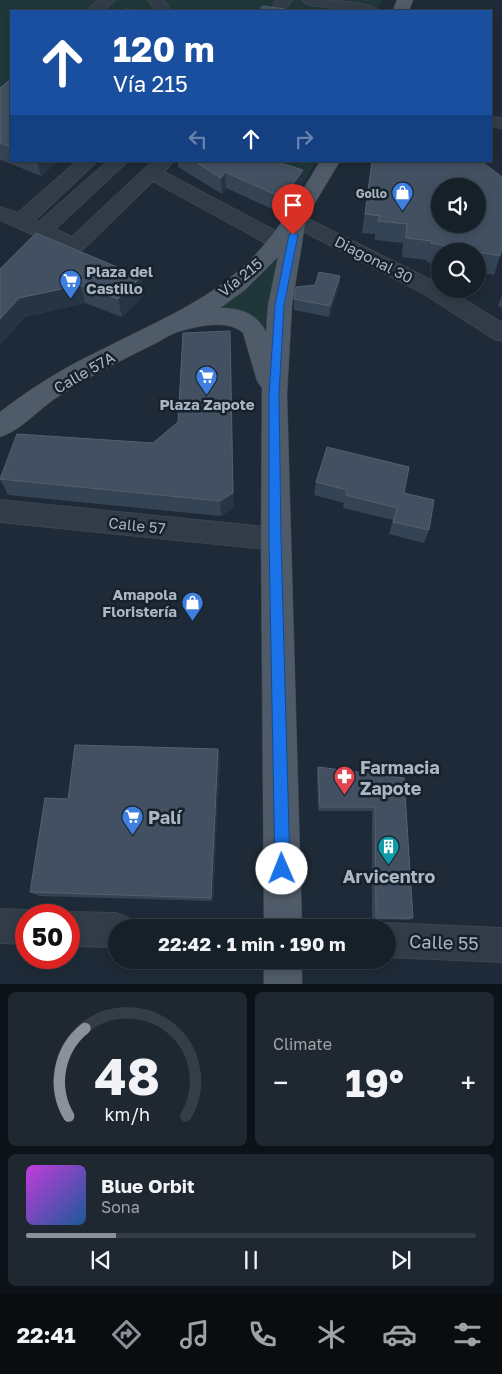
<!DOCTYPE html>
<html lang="en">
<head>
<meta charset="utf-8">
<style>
	body { margin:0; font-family:"Golos Text",sans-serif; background:#1f2831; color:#f1f3f6; height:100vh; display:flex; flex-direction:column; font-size:19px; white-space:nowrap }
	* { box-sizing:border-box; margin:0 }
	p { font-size:16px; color:#9ea3a8 }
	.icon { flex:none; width:28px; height:28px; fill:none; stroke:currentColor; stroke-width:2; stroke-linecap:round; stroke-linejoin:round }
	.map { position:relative; height:984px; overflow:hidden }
	.sheet { display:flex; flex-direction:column; gap:8px; padding:8px; background:#0c1217; flex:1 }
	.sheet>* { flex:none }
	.guide { position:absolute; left:10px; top:10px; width:482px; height:152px; border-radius:0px; box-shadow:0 2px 8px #0003,0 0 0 1px #353e46; background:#1a4fa0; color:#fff; overflow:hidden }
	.buttons { position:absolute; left:431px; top:178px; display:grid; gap:10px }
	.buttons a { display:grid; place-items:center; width:55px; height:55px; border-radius:50%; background:#162029; box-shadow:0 2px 8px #0003,0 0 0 1px #353e46; font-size:25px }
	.speed { position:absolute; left:15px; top:904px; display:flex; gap:10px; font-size:25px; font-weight:700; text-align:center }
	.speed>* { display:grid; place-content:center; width:65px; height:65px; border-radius:50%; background:#162029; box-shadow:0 2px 8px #0003,0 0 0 1px #353e46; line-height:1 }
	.speed .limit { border:8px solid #d22; background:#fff; color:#111 }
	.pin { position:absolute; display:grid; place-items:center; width:42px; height:42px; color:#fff; margin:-51px -21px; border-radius:50% 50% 50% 0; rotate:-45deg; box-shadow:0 0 5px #0007 }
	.pin .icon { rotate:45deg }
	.me { position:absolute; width:55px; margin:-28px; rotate:359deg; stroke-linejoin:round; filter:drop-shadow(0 0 4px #0008) }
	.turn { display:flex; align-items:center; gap:18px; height:105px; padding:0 20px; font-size:22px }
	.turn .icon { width:65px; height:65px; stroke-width:2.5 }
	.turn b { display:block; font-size:35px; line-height:42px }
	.lanes { display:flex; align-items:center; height:48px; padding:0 20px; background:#0003; justify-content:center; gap:25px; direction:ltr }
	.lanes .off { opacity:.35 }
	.big { font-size:38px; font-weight:700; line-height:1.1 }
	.sheet .widget { flex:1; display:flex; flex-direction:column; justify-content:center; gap:8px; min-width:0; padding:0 18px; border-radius:8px; background:#1f2831 }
	.sheet .dial { align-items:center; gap:0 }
	.dial svg { height:130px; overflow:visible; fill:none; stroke:#353e46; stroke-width:7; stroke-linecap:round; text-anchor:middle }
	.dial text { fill:#f1f3f6; stroke:none }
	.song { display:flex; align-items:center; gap:15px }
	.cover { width:60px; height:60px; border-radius:8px; background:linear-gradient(135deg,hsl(290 70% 55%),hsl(210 70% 35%)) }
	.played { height:5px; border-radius:2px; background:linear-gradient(90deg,#8c9099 20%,#353e46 20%) }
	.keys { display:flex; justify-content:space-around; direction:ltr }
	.heat { display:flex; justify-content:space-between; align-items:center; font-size:28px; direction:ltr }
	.sheet .tiles { flex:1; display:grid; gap:8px; grid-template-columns:1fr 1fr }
	.widget:last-child { grid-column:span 2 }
	.trip { position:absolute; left:108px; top:919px; width:288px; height:50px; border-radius:25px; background:#162029; box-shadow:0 2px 8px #0003,0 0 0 1px #353e46; font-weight:700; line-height:50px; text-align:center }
	.menu { display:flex; height:80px; justify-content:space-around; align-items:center; background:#090d10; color:#9ea3a8 }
	.menu .icon { width:35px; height:35px }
	.menu .active { color:#8c9099 }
	.menu b { font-size:22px; color:#f1f3f6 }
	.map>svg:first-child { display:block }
	.green { fill:#203739 }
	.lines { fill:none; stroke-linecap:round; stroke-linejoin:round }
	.minor-casing { stroke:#3b4551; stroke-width:2 }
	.major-casing { stroke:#3b4551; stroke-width:1 }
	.minor { fill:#313c48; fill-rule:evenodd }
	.major { fill:#4f5b68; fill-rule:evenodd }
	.wall { fill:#354454 }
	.shaded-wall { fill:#263444 }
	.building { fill:#425061; stroke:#526070; fill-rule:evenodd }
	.route { fill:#1a73e8; stroke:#114b97 }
	.labels { text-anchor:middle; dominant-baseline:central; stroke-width:5; stroke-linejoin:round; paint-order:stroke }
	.far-poi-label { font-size:12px; font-weight:bold; fill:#abb6c5; stroke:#17212c; text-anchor:end }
	.street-label { font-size:15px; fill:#abb6c5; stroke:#17212c }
	.poi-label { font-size:15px; font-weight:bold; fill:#abb6c5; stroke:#17212c; text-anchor:start }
	.near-poi-label { font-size:18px; font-weight:bold; fill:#abb6c5; stroke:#17212c; text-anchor:start }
	.near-street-label { font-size:18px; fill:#abb6c5; stroke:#17212c }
</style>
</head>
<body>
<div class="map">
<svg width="502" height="984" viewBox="0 0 502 984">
	<rect width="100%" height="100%" fill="#1e2a37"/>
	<!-- green -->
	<g class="green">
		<polygon points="0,0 381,0 377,11 11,11 11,80 0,89"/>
		<polygon points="234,161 316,161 302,186"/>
		<polygon points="284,247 270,289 263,341 214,312 258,278"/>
	</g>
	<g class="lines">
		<defs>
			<g id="minor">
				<polygon points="98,0 115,0 103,11 87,11"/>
				<polygon points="148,0 164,0 169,8 166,11 156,11"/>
				<polygon points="276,0 292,0 284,11 270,11"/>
				<path d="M302,0C320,0 368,0 379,11H358L310,5L305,3Z"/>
				<polygon points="491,117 502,118 502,128 491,127"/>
				<polygon points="77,161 97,161 35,220 39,222 108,161 128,161 55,229 72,237 153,161 173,161 164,172 287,237 290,242 287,247 280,249 273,247 153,181 81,251 74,253 0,220 0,207 18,213"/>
				<polygon points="296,213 435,282 440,285 440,289 447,289 502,323 502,341 494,339 421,292 289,224 286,219 289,214"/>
				<polygon points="0,500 275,528 284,531 288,539 284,547 275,550 0,522"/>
				<polygon points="0,909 26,910 38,915 26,915 26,944 0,943"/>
				<polygon points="69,912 116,913 128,918 132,928 116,928 116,947 69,946 69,915 62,915"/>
				<polygon points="386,923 502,928 502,962 386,957 386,928 375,928"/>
			</g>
			<g id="major">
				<polygon points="397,0 413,0 409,11 393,11"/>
				<path d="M320,161H340L306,218L292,305L287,394L302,928H264L261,539L262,388L257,381L243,333C228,319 199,326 181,331C171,333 160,342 150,346C118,362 86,378 56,398C38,410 20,431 0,437V412C33,386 69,365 107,347C154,323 205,302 244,266C276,236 298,198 320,161ZM278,257L268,305L266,332C256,313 241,308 220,308L245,290Z"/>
				<rect x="264" y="960" width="38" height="24"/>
			</g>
		</defs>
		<!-- minor casing -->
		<use href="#minor" class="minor-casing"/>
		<!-- major casing -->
		<use href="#major" class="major-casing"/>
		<!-- minor -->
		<use href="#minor" class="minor"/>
		<!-- major -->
		<use href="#major" class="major"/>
	</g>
	<!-- wall -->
	<g class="wall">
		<polygon points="11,79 11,161 60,161 57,162 41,176 1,160 0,161 0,88"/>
		<polygon points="178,161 274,161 302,186 283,214 226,188 222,194 178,167"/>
		<polygon points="372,161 500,256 494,275 478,272 478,251 440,251 440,265 427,262 427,260 402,257 403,243 375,240 375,234 362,233"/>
		<polygon points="0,269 141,277 144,295 122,317 85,303 25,317 0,345"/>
		<polygon points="340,276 339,287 329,317 294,310 294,299 315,285"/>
		<polygon points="502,295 502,308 498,306"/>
		<polygon points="153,443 234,508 221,516 8,495 0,479"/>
		<polygon points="316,482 404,493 429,530 424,543 389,534 393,520 343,508 344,503 314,495"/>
		<polygon points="218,749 220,757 213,901 39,896 30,892 68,799"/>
		<polygon points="318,767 404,778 413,918 409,920 372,919 372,811 318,811 317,772"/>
	</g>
	<!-- shaded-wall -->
	<g class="shaded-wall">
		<polygon points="37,161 60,161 57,162 41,176"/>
		<polygon points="303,170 302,186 283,214 283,198"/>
		<polygon points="225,172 226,188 222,194 221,178"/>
		<polygon points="340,276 339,287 329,317 330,306"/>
		<polygon points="141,277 144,295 122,317 118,299"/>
		<polygon points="80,285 85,303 25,317 0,345 0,319 19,298"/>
		<polygon points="231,349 234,508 221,516 220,501"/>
		<polygon points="218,749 220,757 213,901 211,898"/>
	</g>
	<!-- building -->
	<g class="building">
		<polygon points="262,6 285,9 284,11 260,11"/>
		<polygon points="126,9 144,11 125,11"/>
		<polygon points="11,79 11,147 0,143 0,88"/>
		<polygon points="194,161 274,161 303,170 283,198 225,172 221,178"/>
		<path d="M372,161H481L502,177V247L500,256L431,243L432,241L406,238L407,224L378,221L380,216L365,214ZM440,186H478V224H440Z"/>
		<polygon points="36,233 141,277 118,299 80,285 19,298 0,319 0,269"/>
		<polygon points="319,272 340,276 330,306 294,299 296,287 315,285"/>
		<polygon points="230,331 233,493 220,501 0,479 17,434 153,443 178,422 183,333"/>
		<polygon points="327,447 409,467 404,493 434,500 429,530 393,522 397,508 346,495 347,490 316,482"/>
		<polygon points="75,745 218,749 211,898 30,892 45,798 68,799"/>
		<polygon points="318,767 404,778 413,918 376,918 375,807 320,807"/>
	</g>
	<!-- route -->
	<polygon class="route" points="293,232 298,235 284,305 279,394 281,539 290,869 287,875 282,877 277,875 275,869 269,539 269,394 275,305 289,235"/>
	<!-- icons -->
	<defs>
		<symbol id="shop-pin" viewBox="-11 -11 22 30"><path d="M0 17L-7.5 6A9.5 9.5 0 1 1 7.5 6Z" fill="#3f7fe0" stroke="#17212c"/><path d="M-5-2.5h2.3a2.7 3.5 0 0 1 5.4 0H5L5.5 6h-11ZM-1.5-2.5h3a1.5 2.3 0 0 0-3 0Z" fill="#fff"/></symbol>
		<symbol id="supermarket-pin" viewBox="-11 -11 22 30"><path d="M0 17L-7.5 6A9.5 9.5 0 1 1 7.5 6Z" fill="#3f7fe0" stroke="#17212c"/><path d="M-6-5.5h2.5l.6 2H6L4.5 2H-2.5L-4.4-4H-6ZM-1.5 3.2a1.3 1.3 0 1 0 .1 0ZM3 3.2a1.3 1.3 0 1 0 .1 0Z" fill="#fff"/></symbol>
		<symbol id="pharmacy-pin" viewBox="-11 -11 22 30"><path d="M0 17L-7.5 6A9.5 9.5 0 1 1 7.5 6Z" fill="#e0444e" stroke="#17212c"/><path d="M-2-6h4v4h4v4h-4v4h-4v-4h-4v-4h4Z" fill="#fff"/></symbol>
		<symbol id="building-pin" viewBox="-11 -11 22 30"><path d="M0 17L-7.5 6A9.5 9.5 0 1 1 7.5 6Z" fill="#0f9aa8" stroke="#17212c"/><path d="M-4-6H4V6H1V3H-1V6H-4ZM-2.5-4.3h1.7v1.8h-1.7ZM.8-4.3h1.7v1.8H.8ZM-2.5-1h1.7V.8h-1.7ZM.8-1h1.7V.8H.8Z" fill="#fff"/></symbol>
	</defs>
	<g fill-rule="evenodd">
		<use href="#shop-pin" x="390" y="180" width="25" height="34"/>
		<use href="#supermarket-pin" x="58" y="268" width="25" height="34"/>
		<use href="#supermarket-pin" x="194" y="364" width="25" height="34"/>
		<use href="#shop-pin" x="180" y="590" width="25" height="34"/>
		<use href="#pharmacy-pin" x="332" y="764" width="25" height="34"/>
		<use href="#supermarket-pin" x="120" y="804" width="25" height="34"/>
		<use href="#building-pin" x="376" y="834" width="25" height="34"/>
	</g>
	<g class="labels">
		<!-- far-poi labels -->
		<g class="far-poi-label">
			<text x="387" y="193">Gollo</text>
		</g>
		<!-- street labels -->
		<g class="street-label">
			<text transform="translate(374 259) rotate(27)">Diagonal 30</text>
			<text transform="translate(240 277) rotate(-39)">Vía 215</text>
			<text transform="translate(84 372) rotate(-30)">Calle 57A</text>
			<text transform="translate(137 525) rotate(6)">Calle 57</text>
		</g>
		<!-- poi labels -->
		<g class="poi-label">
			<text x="86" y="271">Plaza del<tspan x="86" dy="17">Castillo</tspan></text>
			<text x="207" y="404" text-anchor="middle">Plaza Zapote</text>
			<text x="177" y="594" text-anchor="end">Amapola<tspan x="177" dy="17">Floristería</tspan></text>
		</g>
		<!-- near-poi labels -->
		<g class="near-poi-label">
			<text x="360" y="767">Farmacia<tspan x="360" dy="21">Zapote</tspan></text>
			<text x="148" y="817">Palí</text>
			<text x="389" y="876" text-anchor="middle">Arvicentro</text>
		</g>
		<!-- near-street labels -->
		<g class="near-street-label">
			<text transform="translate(444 942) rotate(2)">Calle 55</text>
		</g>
	</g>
</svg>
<div class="buttons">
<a><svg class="icon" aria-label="sound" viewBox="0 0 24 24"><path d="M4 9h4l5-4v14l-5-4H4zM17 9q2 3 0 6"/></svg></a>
<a><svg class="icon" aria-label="search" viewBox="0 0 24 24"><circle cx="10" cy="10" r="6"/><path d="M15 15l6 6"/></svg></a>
</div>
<div class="speed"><div class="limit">50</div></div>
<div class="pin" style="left:293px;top:235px;background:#d93025"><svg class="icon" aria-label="arrive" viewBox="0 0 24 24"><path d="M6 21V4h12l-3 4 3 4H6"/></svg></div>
<svg class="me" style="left:282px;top:869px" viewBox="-20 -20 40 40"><circle r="19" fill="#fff"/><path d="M0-13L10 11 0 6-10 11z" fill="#1a73e8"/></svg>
<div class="trip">22:42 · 1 min · 190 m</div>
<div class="guide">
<div class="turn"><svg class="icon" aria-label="ahead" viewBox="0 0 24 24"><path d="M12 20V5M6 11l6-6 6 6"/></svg><div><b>120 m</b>Vía 215</div></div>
<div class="lanes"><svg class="icon off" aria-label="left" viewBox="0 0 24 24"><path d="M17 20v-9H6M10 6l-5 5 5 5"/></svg><svg class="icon" aria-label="ahead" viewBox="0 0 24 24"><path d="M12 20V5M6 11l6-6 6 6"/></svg><svg class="icon off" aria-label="right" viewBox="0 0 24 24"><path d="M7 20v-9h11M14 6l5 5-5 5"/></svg></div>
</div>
</div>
<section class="sheet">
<div class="tiles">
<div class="widget dial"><svg viewBox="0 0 100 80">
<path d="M14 69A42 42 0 1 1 86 69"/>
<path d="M14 69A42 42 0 0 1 24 15" stroke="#8c9099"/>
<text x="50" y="56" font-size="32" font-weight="700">48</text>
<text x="50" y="72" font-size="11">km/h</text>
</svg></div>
<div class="widget"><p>Climate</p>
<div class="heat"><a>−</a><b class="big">19°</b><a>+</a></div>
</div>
<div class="widget">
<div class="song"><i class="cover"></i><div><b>Blue Orbit</b><p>Sona</p></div></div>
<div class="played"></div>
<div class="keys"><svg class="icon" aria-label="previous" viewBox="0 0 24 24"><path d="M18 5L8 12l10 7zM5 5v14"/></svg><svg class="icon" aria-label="pause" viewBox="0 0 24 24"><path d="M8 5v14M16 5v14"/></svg><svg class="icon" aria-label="next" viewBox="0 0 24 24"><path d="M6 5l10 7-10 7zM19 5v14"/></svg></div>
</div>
</div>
</section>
<nav class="menu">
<b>22:41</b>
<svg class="icon active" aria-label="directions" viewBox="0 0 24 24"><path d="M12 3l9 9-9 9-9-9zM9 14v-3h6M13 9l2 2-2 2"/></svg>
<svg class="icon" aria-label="music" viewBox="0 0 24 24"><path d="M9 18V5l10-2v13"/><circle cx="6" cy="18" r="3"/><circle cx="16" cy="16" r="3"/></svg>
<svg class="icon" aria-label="phone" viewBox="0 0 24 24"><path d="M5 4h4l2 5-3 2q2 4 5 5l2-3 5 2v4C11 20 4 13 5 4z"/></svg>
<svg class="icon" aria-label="climate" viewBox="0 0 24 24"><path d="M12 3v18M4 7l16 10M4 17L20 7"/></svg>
<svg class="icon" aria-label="car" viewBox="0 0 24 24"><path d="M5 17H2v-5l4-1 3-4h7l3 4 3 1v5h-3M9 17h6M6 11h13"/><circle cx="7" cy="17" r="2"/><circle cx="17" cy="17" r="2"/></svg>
<svg class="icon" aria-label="filters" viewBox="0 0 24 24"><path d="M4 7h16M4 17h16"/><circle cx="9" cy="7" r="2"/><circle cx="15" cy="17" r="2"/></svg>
</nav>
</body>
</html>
